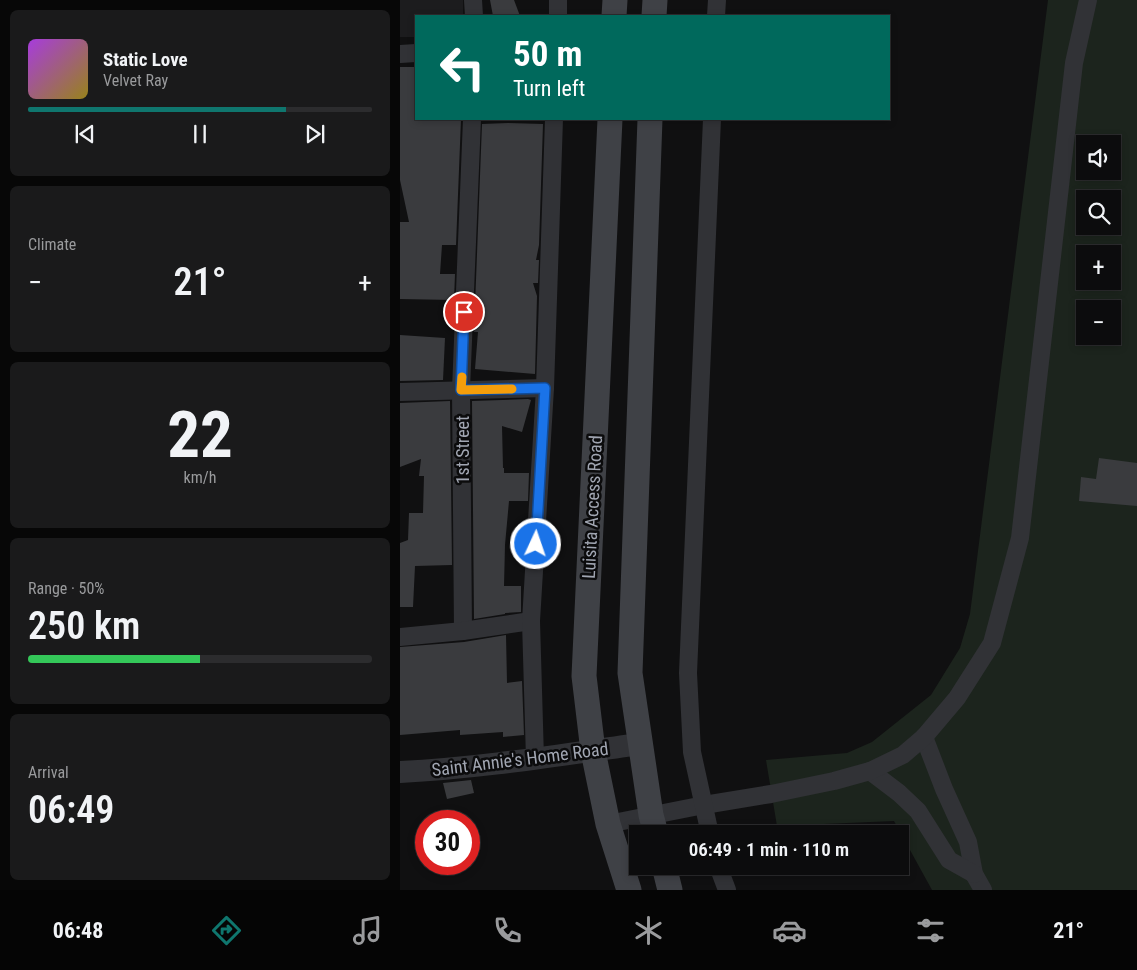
<!DOCTYPE html>
<html lang="en">
<head>
<meta charset="utf-8">
<style>
	body { margin:0; font-family:"Roboto Condensed",sans-serif; background:#1a1a1b; color:#f1f3f6; height:100vh; display:flex; flex-direction:column; font-size:19px; white-space:nowrap }
	* { box-sizing:border-box; margin:0 }
	p { font-size:16px; color:#9a9b9d }
	.icon { flex:none; width:28px; height:28px; fill:none; stroke:currentColor; stroke-width:2; stroke-linecap:round; stroke-linejoin:round }
	.map { position:relative; flex:1; overflow:hidden }
	.details { display:flex; flex-direction:column; gap:10px; padding:10px; background:#070707; width:400px }
	.details>* { flex:none }
	.top-card { position:absolute; left:15px; top:15px; width:475px; height:105px; border-radius:0px; box-shadow:0 2px 8px #0003,0 0 0 1px #2c2c2e; background:#00695c; color:#fff; overflow:hidden }
	.controls { position:absolute; left:676px; top:135px; display:grid; gap:10px }
	.controls a { display:grid; place-items:center; width:45px; height:45px; border-radius:0px; background:#0c0c0d; box-shadow:0 2px 8px #0003,0 0 0 1px #2c2c2e; font-size:25px }
	.speed { position:absolute; left:15px; top:810px; display:flex; gap:10px; font-size:25px; font-weight:700; text-align:center }
	.speed>* { display:grid; place-content:center; width:65px; height:65px; border-radius:50%; background:#0c0c0d; box-shadow:0 2px 8px #0003,0 0 0 1px #2c2c2e; line-height:1 }
	.speed .limit { border:8px solid #d22; background:#fff; color:#111 }
	.pin { position:absolute; display:grid; place-items:center; width:42px; height:42px; color:#fff; margin:-21px; border:2px solid #fff; border-radius:50%; box-shadow:0 1px 5px #0007 }
	.me { position:absolute; width:55px; margin:-28px; rotate:3deg; stroke-linejoin:round; filter:drop-shadow(0 0 4px #0008) }
	.turn { display:flex; align-items:center; gap:18px; height:105px; padding:0 15px; font-size:22px }
	.turn .icon { width:65px; height:65px; stroke-width:2.5 }
	.turn b { display:block; font-size:35px; line-height:42px }
	.big { font-size:38px; font-weight:600; line-height:1.1 }
	.details .tile { flex:1; display:flex; flex-direction:column; justify-content:center; gap:8px; min-width:0; padding:0 18px; border-radius:8px; background:#1a1a1b }
	.details .dial { align-items:center; gap:0 }
	.dial b { font-size:65px; line-height:1 }
	.song { display:flex; align-items:center; gap:15px }
	.cover { width:60px; height:60px; border-radius:8px; background:linear-gradient(135deg,hsl(280 70% 55%),hsl(50 70% 35%)) }
	.played { height:5px; border-radius:2px; background:linear-gradient(90deg,#0f766e 75%,#2c2c2e 75%) }
	.keys { display:flex; justify-content:space-around; direction:ltr }
	.heat { display:flex; justify-content:space-between; align-items:center; font-size:28px; direction:ltr }
	.charge { height:8px; border-radius:4px; background:linear-gradient(90deg,#34c759 50%,#2c2c2e 0) }
	.trip { position:absolute; left:229px; top:825px; width:280px; height:50px; border-radius:0px; background:#0c0c0d; box-shadow:0 2px 8px #0003,0 0 0 1px #2c2c2e; font-weight:600; line-height:50px; text-align:center }
	.menu { display:flex; height:80px; justify-content:space-around; align-items:center; background:#050505; color:#9a9b9d }
	.menu .icon { width:35px; height:35px }
	.menu .current { color:#0f766e }
	.menu b { font-size:22px; color:#f1f3f6 }
	main { display:flex; flex:1; min-height:0 }
	.map>svg:first-child { display:block }
	.built { fill:#1c1c1e }
	.green { fill:#1c241d; fill-rule:evenodd }
	.building { fill:#3a3b3e }
	.lines { fill:none; stroke-linecap:round; stroke-linejoin:round }
	.minor { stroke:#313236; stroke-width:18 }
	.tertiary { stroke:#313236; stroke-width:22 }
	.secondary { stroke:#3f4146; stroke-width:25 }
	.route-casing { stroke:#114b97; stroke-width:12 }
	.route { stroke:#1a73e8; stroke-width:9 }
	.slow { stroke:#f59e0b; stroke-width:9 }
	.labels { text-anchor:middle; dominant-baseline:central; stroke-width:5; stroke-linejoin:round; paint-order:stroke }
	.street-label { font-size:18px; fill:#a1a6b2; stroke:#0b0b0c }
</style>
</head>
<body>
<main>
<section class="details">
<div class="tile">
<div class="song"><i class="cover"></i><div><b>Static Love</b><p>Velvet Ray</p></div></div>
<div class="played"></div>
<div class="keys"><svg class="icon" aria-label="previous" viewBox="0 0 24 24"><path d="M18 5L8 12l10 7zM5 5v14"/></svg><svg class="icon" aria-label="pause" viewBox="0 0 24 24"><path d="M8 5v14M16 5v14"/></svg><svg class="icon" aria-label="next" viewBox="0 0 24 24"><path d="M6 5l10 7-10 7zM19 5v14"/></svg></div>
</div>
<div class="tile"><p>Climate</p>
<div class="heat"><a>−</a><b class="big">21°</b><a>+</a></div>
</div>
<div class="tile dial"><b>22</b><p>km/h</p></div>
<div class="tile"><p>Range · 50%</p><b class="big">250 km</b><div class="charge"></div></div>
<div class="tile"><p>Arrival</p><b class="big">06:49</b></div>
</section>
<div class="map">
<svg width="737" height="890" viewBox="0 0 737 890">
	<rect width="100%" height="100%" fill="#101011"/>
	<!-- built -->
	<polygon class="built" points="0,0 63,0 63,16 16,16 16,37 0,37"/>
	<!-- green -->
	<path class="green" d="M648,0H737V890H532L494,821L377,826L366,760L447,753L472,742L531,695L560,648L570,614ZM685,144H712V171H685ZM685,199H712V226H685ZM685,254H712V281H685ZM685,309H712V336H685Z"/>
	<!-- building -->
	<g class="building">
		<polygon points="90,0 114,0 120,16 93,16"/>
		<polygon points="0,67 16,67 16,119 61,119 56,245 42,245 40,274 55,274 54,300 0,299 0,222 9,222 0,180"/>
		<polygon points="108,123 143,124 139,245 136,260 139,260 138,283 133,283 137,296 135,374 75,369 78,332 74,332 82,124"/>
		<polygon points="0,335 45,338 43,380 0,381"/>
		<polygon points="128,399 131,400 122,432 102,426 103,468 104,468 104,473 129,473 128,501 109,501 105,545 104,586 121,586 121,612 105,613 105,614 74,619 72,401"/>
		<polygon points="50,401 52,565 15,566 13,607 0,607 0,543 8,540 9,513 23,513 24,476 19,476 21,459 0,467 0,403"/>
		<polygon points="699,458 737,463 737,506 679,501 681,477 696,479"/>
		<polygon points="106,635 107,683 122,681 124,735 103,737 103,732 60,735 60,730 0,735 0,647 64,642"/>
		<polygon points="71,780 74,793 47,799 43,783"/>
	</g>
	<g class="lines">
		<!-- minor -->
		<g class="minor">
			<polyline points="73,0 74,16"/>
			<polyline points="158,16 158,0"/>
			<polyline points="316,16 317,0"/>
			<polyline points="0,54 16,53"/>
			<polyline points="0,392 145,388"/>
			<polyline points="63,631 61,390 72,119"/>
			<polyline points="0,637 63,631 131,621"/>
			<polyline points="524,737 544,789 568,842 574,874 583,890"/>
			<polyline points="135,759 131,621 145,388 154,119"/>
			<polyline points="470,771 499,793 518,811 549,860 574,874"/>
			<polyline points="208,824 304,805 371,794 434,781 470,771 503,755 524,737 557,698 592,643 620,538 674,63 688,0"/>
			<polyline points="310,834 292,752 288,673 312,119"/>
			<polyline points="318,866 327,890"/>
		</g>
		<!-- tertiary -->
		<path class="tertiary" d="M0,772C81,768 160,755 240,744"/>
		<!-- secondary -->
		<g class="secondary">
			<polyline points="214,16 215,0"/>
			<polyline points="254,16 255,0"/>
			<polyline points="210,119 184,676 193,751 208,824 229,890"/>
			<polyline points="250,119 230,673 251,815 256,834"/>
			<polyline points="264,866 270,890"/>
		</g>
	</g>
	<g class="lines">
		<defs>
			<polyline id="route" points="64,312 61,390 145,388 136,544"/>
		</defs>
		<!-- route casing -->
		<use href="#route" class="route-casing"/>
		<!-- route -->
		<use href="#route" class="route"/>
		<!-- slow -->
		<polyline class="slow" points="62,377 61,390 112,389"/>
	</g>
	<g class="labels">
		<!-- street labels -->
		<g class="street-label">
			<text transform="translate(62 450) rotate(-90)">1st Street</text>
			<text transform="translate(192 507) rotate(-87)">Luisita Access Road</text>
			<text transform="translate(120 759) rotate(-7)">Saint Annie's Home Road</text>
		</g>
	</g>
</svg>
<div class="controls">
<a><svg class="icon" aria-label="sound" viewBox="0 0 24 24"><path d="M4 9h4l5-4v14l-5-4H4zM17 9q2 3 0 6"/></svg></a>
<a><svg class="icon" aria-label="search" viewBox="0 0 24 24"><circle cx="10" cy="10" r="6"/><path d="M15 15l6 6"/></svg></a>
<a>+</a>
<a>−</a>
</div>
<div class="speed"><div class="limit">30</div></div>
<div class="pin" style="left:64px;top:312px;background:#d93025"><svg class="icon" aria-label="arrive" viewBox="0 0 24 24"><path d="M6 21V4h12l-3 4 3 4H6"/></svg></div>
<svg class="me" style="left:136px;top:544px" viewBox="-20 -20 40 40"><circle r="17" fill="#1a73e8" stroke="#fff" stroke-width="3"/><path d="M0-11L8 9 0 5-8 9z" fill="#fff"/></svg>
<div class="trip">06:49 · 1 min · 110 m</div>
<div class="top-card">
<div class="turn"><svg class="icon" aria-label="left" viewBox="0 0 24 24"><path d="M17 20v-9H6M10 6l-5 5 5 5"/></svg><div><b>50 m</b>Turn left</div></div>
</div>
</div>
</main>
<nav class="menu">
<b>06:48</b>
<svg class="icon current" aria-label="directions" viewBox="0 0 24 24"><path d="M12 3l9 9-9 9-9-9zM9 14v-3h6M13 9l2 2-2 2"/></svg>
<svg class="icon" aria-label="music" viewBox="0 0 24 24"><path d="M9 18V5l10-2v13"/><circle cx="6" cy="18" r="3"/><circle cx="16" cy="16" r="3"/></svg>
<svg class="icon" aria-label="phone" viewBox="0 0 24 24"><path d="M5 4h4l2 5-3 2q2 4 5 5l2-3 5 2v4C11 20 4 13 5 4z"/></svg>
<svg class="icon" aria-label="climate" viewBox="0 0 24 24"><path d="M12 3v18M4 7l16 10M4 17L20 7"/></svg>
<svg class="icon" aria-label="car" viewBox="0 0 24 24"><path d="M5 17H2v-5l4-1 3-4h7l3 4 3 1v5h-3M9 17h6M6 11h13"/><circle cx="7" cy="17" r="2"/><circle cx="17" cy="17" r="2"/></svg>
<svg class="icon" aria-label="filters" viewBox="0 0 24 24"><path d="M4 7h16M4 17h16"/><circle cx="9" cy="7" r="2"/><circle cx="15" cy="17" r="2"/></svg>
<b>21°</b>
</nav>
</body>
</html>
